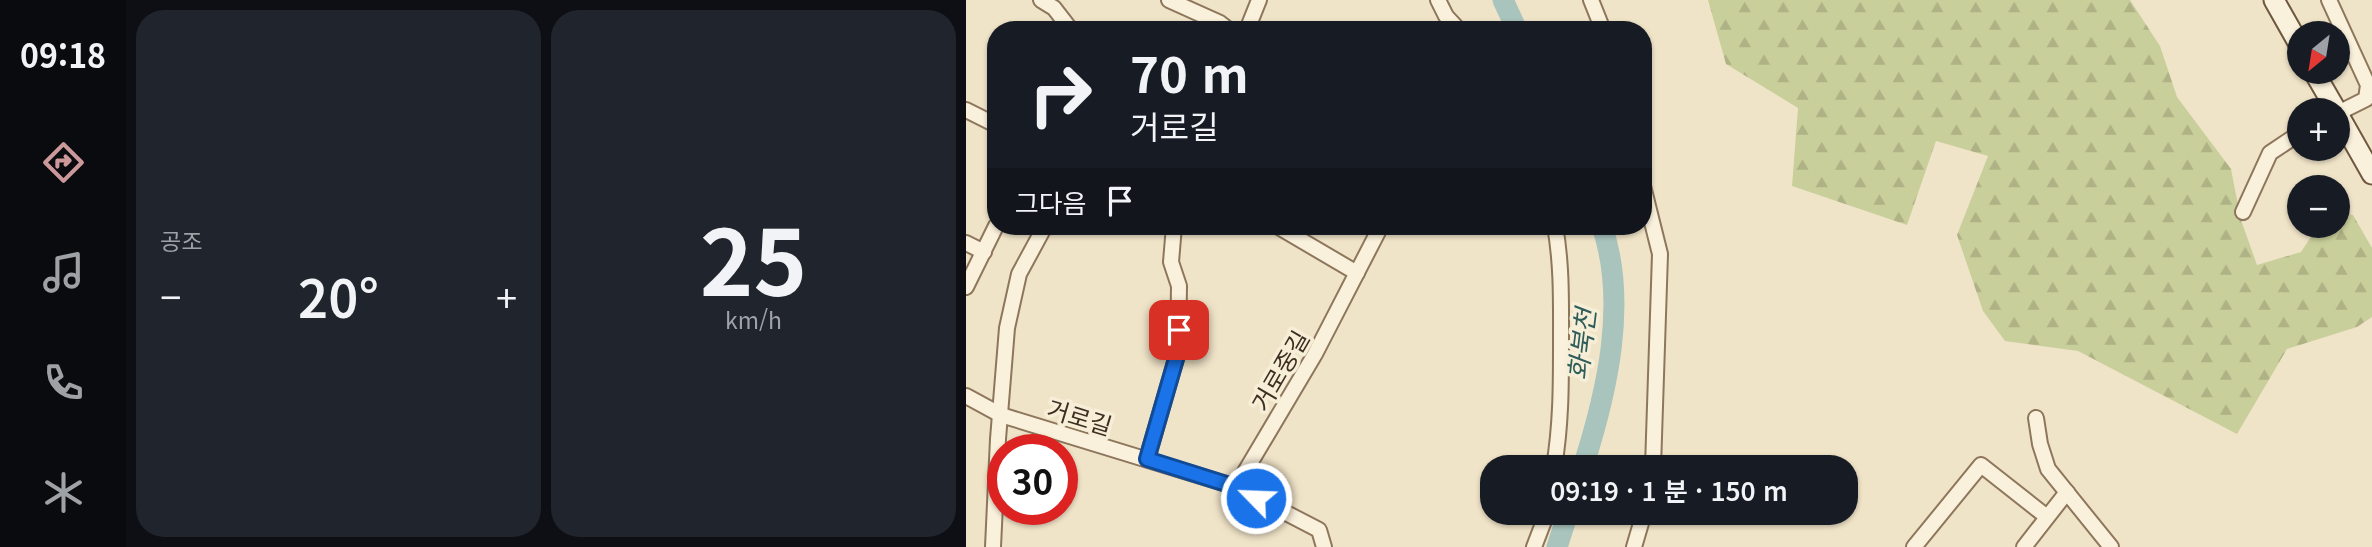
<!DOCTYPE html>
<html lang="ko">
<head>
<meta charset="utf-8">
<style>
	body { margin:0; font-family:Georgia,"Noto Sans KR",serif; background:#20242c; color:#f1f3f6; height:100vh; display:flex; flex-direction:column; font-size:26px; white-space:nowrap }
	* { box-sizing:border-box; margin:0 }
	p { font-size:23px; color:#9ea1a6 }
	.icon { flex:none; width:38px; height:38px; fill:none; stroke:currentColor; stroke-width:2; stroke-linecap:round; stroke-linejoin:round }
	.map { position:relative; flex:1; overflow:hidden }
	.details { display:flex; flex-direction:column; gap:10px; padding:10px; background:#0d0f14; width:840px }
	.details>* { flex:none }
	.top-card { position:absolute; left:21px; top:21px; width:665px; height:214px; border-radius:28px; box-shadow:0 2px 5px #0004; background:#171b24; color:#f1f3f6; overflow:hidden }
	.needle { width:46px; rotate:210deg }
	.controls { position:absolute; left:1321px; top:21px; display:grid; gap:14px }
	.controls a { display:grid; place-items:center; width:63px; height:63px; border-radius:50%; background:#171b24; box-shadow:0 2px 5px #0004; font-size:35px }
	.speed { position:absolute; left:21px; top:434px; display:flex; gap:14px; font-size:35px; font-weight:700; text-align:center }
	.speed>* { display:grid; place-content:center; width:91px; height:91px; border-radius:50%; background:#171b24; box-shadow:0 2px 5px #0004; line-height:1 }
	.speed .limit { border:10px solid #d22; background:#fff; color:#111 }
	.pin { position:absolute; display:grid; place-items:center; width:60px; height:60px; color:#fff; margin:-30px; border-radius:14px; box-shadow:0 4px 10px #0006 }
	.me { position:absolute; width:77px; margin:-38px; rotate:294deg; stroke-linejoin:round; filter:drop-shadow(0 0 5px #0008) }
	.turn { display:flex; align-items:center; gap:24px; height:147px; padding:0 28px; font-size:32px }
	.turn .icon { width:91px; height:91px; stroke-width:2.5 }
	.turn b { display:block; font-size:49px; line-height:60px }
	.then { display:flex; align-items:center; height:66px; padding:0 28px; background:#0003; gap:14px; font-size:26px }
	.big { font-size:52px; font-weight:600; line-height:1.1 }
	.details .card { flex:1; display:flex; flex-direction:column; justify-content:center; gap:10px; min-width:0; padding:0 24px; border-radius:28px; background:#20242c }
	.details .dial { align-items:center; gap:0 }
	.dial b { font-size:91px; line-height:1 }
	.heat { display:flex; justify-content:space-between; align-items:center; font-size:38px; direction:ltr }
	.details .tiles { flex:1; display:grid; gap:10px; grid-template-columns:repeat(2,1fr) }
	.trip { position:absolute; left:514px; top:455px; width:378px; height:70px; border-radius:28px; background:#171b24; box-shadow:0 2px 5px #0004; font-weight:600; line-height:70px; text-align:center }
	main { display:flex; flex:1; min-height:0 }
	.dock { display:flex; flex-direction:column; width:126px; justify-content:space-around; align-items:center; background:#090b0e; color:#9ea1a6 }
	.dock .icon { width:49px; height:49px }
	.dock .active { color:#cc999b }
	.dock b { font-size:32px; color:#f1f3f6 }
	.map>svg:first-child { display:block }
	.forest { fill:url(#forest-firs) }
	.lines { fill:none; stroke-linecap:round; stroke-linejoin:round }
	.river { stroke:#a9c4bc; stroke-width:21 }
	.minor-casing { stroke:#8d765c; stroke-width:18 }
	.secondary-casing { stroke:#6f573f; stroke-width:23 }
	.minor { stroke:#faf1dc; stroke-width:14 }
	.secondary { stroke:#faf1dc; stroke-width:19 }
	.route-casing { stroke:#114b97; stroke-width:18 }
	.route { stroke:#1a73e8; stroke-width:12 }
	.labels { text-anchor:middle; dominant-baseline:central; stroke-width:7; stroke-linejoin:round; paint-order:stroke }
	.street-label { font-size:24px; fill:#3d2e20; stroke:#f7eed8 }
	.water-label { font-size:26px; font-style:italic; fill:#2f5d5a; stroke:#f7eed8 }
</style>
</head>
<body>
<main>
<nav class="dock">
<b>09:18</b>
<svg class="icon active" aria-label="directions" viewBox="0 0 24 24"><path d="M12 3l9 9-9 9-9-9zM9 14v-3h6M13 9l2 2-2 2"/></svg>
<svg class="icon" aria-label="music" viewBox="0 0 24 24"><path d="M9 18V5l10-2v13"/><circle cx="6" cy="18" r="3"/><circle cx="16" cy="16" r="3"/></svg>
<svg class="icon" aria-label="phone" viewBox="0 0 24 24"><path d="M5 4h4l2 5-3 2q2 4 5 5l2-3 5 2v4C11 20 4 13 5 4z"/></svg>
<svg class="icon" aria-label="climate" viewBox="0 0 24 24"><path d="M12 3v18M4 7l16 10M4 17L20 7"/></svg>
</nav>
<section class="details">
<div class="tiles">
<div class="card"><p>공조</p>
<div class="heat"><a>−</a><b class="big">20°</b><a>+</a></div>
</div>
<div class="card dial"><b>25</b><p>km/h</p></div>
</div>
</section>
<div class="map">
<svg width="1406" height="547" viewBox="0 0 1406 547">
	<defs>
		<pattern id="forest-firs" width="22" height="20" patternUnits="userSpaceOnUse" patternTransform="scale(1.75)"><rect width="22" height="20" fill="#c9cf9b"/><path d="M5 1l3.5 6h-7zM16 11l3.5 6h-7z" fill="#aeb285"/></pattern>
	</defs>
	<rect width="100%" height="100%" fill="#f0e4c8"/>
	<!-- forest -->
	<polygon class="forest" points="742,0 1164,0 1194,46 1211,97 1265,169 1275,220 1291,265 1335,252 1352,226 1372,226 1372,212 1387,215 1406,248 1406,317 1391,327 1321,349 1271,434 1112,351 1039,341 1017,311 991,235 1022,156 970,141 941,225 826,186 832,108 760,64"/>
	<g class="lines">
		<!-- river -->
		<g class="river">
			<polyline points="537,0 551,30"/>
			<path d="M617,467C641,392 662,303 636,226"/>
			<polyline points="591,547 602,513"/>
		</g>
		<defs>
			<g id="minor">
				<polyline points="75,0 88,8 105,30"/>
				<polyline points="203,0 254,23 263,30"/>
				<polyline points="472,0 480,16 493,30"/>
				<polyline points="625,0 637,30"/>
				<polyline points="1363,0 1402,85 1400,99 1372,113"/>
				<polyline points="281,30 293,0"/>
				<polyline points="0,110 30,125"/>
				<polyline points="677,186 694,254 687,467"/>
				<polyline points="1277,212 1304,153 1334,133"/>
				<polyline points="311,226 391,273"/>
				<polyline points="0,243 18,252"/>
				<polyline points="0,287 30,226"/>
				<polyline points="0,396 35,415 270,487 353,530 358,547"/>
				<polyline points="1070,418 1074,444 1082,469 1145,547"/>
				<polyline points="181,459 212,352 213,286 205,262 208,226"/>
				<path d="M588,467C595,425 595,386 595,344C595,304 596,265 589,226"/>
				<polyline points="270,487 349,354 415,226"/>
				<polyline points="27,547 32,439 41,328 53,274 79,226"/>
				<polyline points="568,547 581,513"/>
				<polyline points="668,547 678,513"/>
				<polyline points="948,547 1015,465 1081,517"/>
				<polyline points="1058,547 1101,492"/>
			</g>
			<g id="secondary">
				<polyline points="1308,0 1334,46"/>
				<polyline points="1348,72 1370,110"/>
				<polyline points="1372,114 1406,174"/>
			</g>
		</defs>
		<!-- minor casing -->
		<use href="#minor" class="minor-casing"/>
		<!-- secondary casing -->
		<use href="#secondary" class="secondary-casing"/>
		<!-- minor -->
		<use href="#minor" class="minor"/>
		<!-- secondary -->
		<use href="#secondary" class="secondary"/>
	</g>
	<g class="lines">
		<defs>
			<polyline id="route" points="213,330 212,352 181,459 270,487 290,498"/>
		</defs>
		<!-- route casing -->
		<use href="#route" class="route-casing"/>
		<!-- route -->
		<use href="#route" class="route"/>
	</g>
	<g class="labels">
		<!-- street labels -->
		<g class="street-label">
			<text transform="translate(313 370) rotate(-60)">거로중길</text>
			<text transform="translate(114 416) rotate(17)">거로길</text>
		</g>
		<!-- water labels -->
		<g class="water-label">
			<text transform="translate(614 344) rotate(-83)">화북천</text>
		</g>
	</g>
</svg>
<div class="controls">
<a><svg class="needle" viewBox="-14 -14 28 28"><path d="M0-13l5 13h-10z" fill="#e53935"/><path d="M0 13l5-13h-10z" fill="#9ea1a6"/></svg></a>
<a>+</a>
<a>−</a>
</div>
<div class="speed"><div class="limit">30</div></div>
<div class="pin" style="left:213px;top:330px;background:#d93025"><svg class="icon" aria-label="arrive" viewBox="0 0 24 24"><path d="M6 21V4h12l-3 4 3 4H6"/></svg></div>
<svg class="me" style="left:290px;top:498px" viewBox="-20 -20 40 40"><circle r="17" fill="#1a73e8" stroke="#fff" stroke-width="3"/><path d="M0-11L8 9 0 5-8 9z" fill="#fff"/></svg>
<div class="trip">09:19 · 1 분 · 150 m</div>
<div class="top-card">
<div class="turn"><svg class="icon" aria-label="right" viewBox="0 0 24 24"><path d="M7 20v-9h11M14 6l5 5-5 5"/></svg><div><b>70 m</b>거로길</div></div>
<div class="then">그다음<svg class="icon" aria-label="arrive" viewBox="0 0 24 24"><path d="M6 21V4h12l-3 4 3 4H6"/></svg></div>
</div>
</div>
</main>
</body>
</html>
